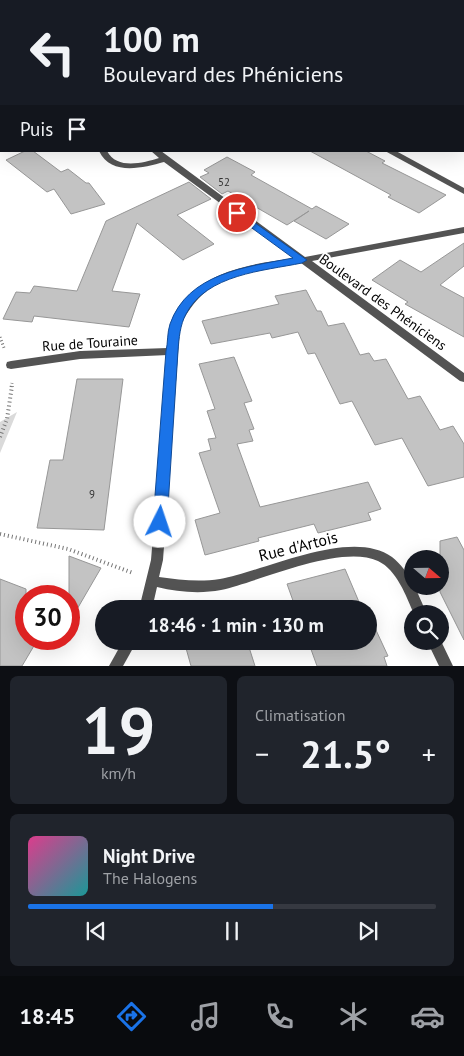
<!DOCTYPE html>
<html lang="fr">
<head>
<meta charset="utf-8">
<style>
	body { margin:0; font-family:"PT Sans",sans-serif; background:#20242c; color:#f1f3f6; height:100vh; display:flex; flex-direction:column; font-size:19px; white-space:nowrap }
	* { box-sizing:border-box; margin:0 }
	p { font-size:16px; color:#9ea1a6 }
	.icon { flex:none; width:28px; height:28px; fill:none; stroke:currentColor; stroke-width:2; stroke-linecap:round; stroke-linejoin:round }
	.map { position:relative; height:666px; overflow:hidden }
	.sheet { display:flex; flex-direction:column; gap:10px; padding:10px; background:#0d0f14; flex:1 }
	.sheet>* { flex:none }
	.banner { position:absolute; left:0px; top:0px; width:465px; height:152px; box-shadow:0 5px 20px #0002; background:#171b24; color:#f1f3f6; overflow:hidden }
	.needle { width:32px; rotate:110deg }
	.buttons { position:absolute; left:404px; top:550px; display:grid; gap:10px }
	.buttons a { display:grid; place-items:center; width:45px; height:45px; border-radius:50%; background:#171b24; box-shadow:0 5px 20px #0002; font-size:25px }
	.speed { position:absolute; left:15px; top:585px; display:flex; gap:10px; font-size:25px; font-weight:700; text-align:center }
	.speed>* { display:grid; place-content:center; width:65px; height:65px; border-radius:50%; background:#171b24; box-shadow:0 5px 20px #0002; line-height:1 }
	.speed .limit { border:8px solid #d22; background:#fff; color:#111 }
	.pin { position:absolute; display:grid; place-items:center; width:42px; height:42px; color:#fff; margin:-21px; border:2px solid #fff; border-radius:50%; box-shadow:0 1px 5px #0007 }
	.me { position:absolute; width:55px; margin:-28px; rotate:4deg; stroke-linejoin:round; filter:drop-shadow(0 0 4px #0008) }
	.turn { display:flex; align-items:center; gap:18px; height:105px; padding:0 20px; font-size:22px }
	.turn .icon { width:65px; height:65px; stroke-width:2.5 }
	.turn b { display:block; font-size:35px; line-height:42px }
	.then { display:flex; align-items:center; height:48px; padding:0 20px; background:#0003; gap:10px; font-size:19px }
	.big { font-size:38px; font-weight:700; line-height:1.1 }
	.sheet .card { flex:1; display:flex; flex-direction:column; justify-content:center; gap:8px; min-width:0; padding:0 18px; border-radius:8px; background:#20242c }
	.sheet .dial { align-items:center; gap:0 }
	.dial b { font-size:65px; line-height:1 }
	.song { display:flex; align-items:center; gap:15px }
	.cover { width:60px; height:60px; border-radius:8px; background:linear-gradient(135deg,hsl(330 70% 55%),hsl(180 70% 35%)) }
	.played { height:5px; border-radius:2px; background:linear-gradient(90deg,#1a73e8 60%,#363941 60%) }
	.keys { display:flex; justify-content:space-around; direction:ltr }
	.heat { display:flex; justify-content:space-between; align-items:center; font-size:28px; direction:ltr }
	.sheet .tiles { flex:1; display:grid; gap:10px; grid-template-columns:1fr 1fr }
	.card:last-child { grid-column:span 2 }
	.trip { position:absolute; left:95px; top:600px; width:282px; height:50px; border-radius:25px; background:#171b24; box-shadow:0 5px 20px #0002; font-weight:700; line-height:50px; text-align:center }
	.menu { display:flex; height:80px; justify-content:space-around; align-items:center; background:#090b0e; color:#9ea1a6 }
	.menu .icon { width:35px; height:35px }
	.menu .active { color:#1a73e8 }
	.menu b { font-size:22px; color:#f1f3f6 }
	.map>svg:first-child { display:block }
	.green { fill:#dadada }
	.building { fill:#c3c3c3; stroke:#979797 }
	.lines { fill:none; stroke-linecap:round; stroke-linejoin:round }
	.path-far1 { stroke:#757575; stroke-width:3; stroke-dasharray:1 2.5; stroke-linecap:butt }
	.path { stroke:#757575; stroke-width:4; stroke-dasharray:1 3; stroke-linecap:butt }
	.street { fill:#535353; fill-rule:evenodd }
	.route { fill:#1a73e8; stroke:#114b97 }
	.labels { text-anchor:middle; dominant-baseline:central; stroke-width:4; stroke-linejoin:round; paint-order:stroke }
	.number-label { font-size:11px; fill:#313131 }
	.street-label { font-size:14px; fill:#000; stroke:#fff }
	.near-street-label { font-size:16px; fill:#000; stroke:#fff }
</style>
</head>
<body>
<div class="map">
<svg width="464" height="666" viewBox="0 0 464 666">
	<rect width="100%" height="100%" fill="#fff"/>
	<!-- green -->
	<polygon class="green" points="17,412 0,453 0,422"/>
	<!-- building -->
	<g class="building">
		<polygon points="25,151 33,151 61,172 68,169 86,183 89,183 105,204 71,214 54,189 47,192 6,160"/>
		<polygon points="310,151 366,151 385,161 382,163 446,195 419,213 388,197 391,195"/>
		<polygon points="227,157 255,172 251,175 312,209 316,206 349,224 326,239 294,221 309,211 287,225 228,191 222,194 200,177 209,173 204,170"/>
		<polygon points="189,182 211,199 177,215 214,244 183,260 137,223 112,291 140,294 129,327 34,316 32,322 3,319 16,292 30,293 34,286 77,291 106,221"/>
		<polygon points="464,243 464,266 440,285 464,298 464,337 405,304 408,302 372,280 400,260 421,272"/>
		<polygon points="306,290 317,311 321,311 328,326 344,323 360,355 369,353 374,361 386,359 408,399 420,396 440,430 453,426 464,444 464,477 428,486 402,438 375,445 352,401 340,404 315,353 308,354 298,332 272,338 270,333 211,344 202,321 279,304 275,296"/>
		<polygon points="234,357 252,401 244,403 254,429 249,430 253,441 237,444 260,507 368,482 381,509 368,513 371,520 318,533 314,524 258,538 259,541 205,555 195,520 220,513 199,453 211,450 208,439 216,438 207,411 215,409 199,364"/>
		<polygon points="77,379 123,379 104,530 37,528 50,460 63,460"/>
		<polygon points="457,537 464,550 464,640 440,592 440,541"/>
		<polygon points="69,556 101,568 69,623"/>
		<polygon points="345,569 362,609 296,609 287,584"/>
		<polygon points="0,579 26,589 26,639 38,639 22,666 0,666"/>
		<polygon points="369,623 371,629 375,628 388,656 384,657 387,666 317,666 308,641 369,641"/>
		<polygon points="184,641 247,641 255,666 191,666"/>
	</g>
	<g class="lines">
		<!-- path-far1 -->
		<g class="path-far1">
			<polyline points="0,337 4,348"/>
			<polyline points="11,387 12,383"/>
		</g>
		<!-- path -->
		<g class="path">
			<polyline points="0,437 7,419 12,386"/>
			<polyline points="0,534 68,549 133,573"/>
		</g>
		<!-- street -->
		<g class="street">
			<rect x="0" y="56" width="1" height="4"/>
			<path d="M99,151H107C117,170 143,163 159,158L151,151H161L305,257L464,227V233L312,261L464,373V382L460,381L301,263C249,271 204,273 180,327L163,560L159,577C179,580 200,582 220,579C265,571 351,527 392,557C410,571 418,594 427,614H414C406,596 397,570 378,561C340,544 261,581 221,590C200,594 178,592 157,587L152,609H139L151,560L168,355L80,359L11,369L7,368L6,365L7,362L11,361L80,351L168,348C169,341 169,334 170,328C171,322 175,316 178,311C202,270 252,264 295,258L164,162C142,168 111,176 99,151Z"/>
			<polygon points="385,151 396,151 464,188 464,194"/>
			<polygon points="440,639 453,666 439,666 427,641 440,641"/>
			<polygon points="123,641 137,641 123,666 109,666"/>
		</g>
	</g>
	<!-- route -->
	<path class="route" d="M237,210L307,260L302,263C263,271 207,274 186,314C180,325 179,338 178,351L167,522L165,526L160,528L155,526L153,522L166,351C168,343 167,333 170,324C188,273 246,267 293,258L234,215L232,213Z"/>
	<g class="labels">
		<!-- number labels -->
		<g class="number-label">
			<text x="224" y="182">52</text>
			<text x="92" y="494">9</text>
		</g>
		<!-- street labels -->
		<g class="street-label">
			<text transform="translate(383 302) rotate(36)">Boulevard des Phéniciens</text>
			<text transform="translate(90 343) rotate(-4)">Rue de Touraine</text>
		</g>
		<!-- near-street labels -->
		<g class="near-street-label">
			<text transform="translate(298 546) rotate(-14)">Rue d'Artois</text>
		</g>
	</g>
</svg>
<div class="buttons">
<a><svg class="needle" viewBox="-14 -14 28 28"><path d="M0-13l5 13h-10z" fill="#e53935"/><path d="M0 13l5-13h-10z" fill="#9ea1a6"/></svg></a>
<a><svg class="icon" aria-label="search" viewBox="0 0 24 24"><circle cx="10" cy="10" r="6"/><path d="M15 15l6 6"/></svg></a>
</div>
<div class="speed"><div class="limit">30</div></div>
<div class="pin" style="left:237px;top:213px;background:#d93025"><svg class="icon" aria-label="arrive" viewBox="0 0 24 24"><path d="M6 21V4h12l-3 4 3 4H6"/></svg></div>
<svg class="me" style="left:160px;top:522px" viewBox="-20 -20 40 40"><circle r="19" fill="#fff"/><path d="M0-13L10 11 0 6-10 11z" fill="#1a73e8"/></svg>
<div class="trip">18:46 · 1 min · 130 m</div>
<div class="banner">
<div class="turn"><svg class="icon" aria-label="left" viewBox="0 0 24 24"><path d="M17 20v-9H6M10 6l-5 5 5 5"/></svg><div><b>100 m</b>Boulevard des Phéniciens</div></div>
<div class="then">Puis<svg class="icon" aria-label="arrive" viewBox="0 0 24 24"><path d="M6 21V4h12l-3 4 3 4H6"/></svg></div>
</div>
</div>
<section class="sheet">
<div class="tiles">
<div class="card dial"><b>19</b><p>km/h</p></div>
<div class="card"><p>Climatisation</p>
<div class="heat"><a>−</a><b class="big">21.5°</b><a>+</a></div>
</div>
<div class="card">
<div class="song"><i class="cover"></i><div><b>Night Drive</b><p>The Halogens</p></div></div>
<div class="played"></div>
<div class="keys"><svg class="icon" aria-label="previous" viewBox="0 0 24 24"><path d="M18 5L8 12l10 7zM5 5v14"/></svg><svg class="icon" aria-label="pause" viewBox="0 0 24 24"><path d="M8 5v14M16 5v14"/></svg><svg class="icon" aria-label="next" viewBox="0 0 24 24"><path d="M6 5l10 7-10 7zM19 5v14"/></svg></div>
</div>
</div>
</section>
<nav class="menu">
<b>18:45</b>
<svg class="icon active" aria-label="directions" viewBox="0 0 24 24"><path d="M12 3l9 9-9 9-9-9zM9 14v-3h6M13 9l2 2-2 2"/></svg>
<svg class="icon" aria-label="music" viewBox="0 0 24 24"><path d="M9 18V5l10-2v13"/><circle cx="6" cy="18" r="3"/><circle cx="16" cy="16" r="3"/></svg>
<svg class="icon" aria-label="phone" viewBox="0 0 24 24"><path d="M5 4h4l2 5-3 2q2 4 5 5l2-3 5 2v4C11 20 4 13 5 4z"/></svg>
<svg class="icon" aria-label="climate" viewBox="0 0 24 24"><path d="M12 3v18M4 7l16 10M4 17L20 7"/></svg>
<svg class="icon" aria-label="car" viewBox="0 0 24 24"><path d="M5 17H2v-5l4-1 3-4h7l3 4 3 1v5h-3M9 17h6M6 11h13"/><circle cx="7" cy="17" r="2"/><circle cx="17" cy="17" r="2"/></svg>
</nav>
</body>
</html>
